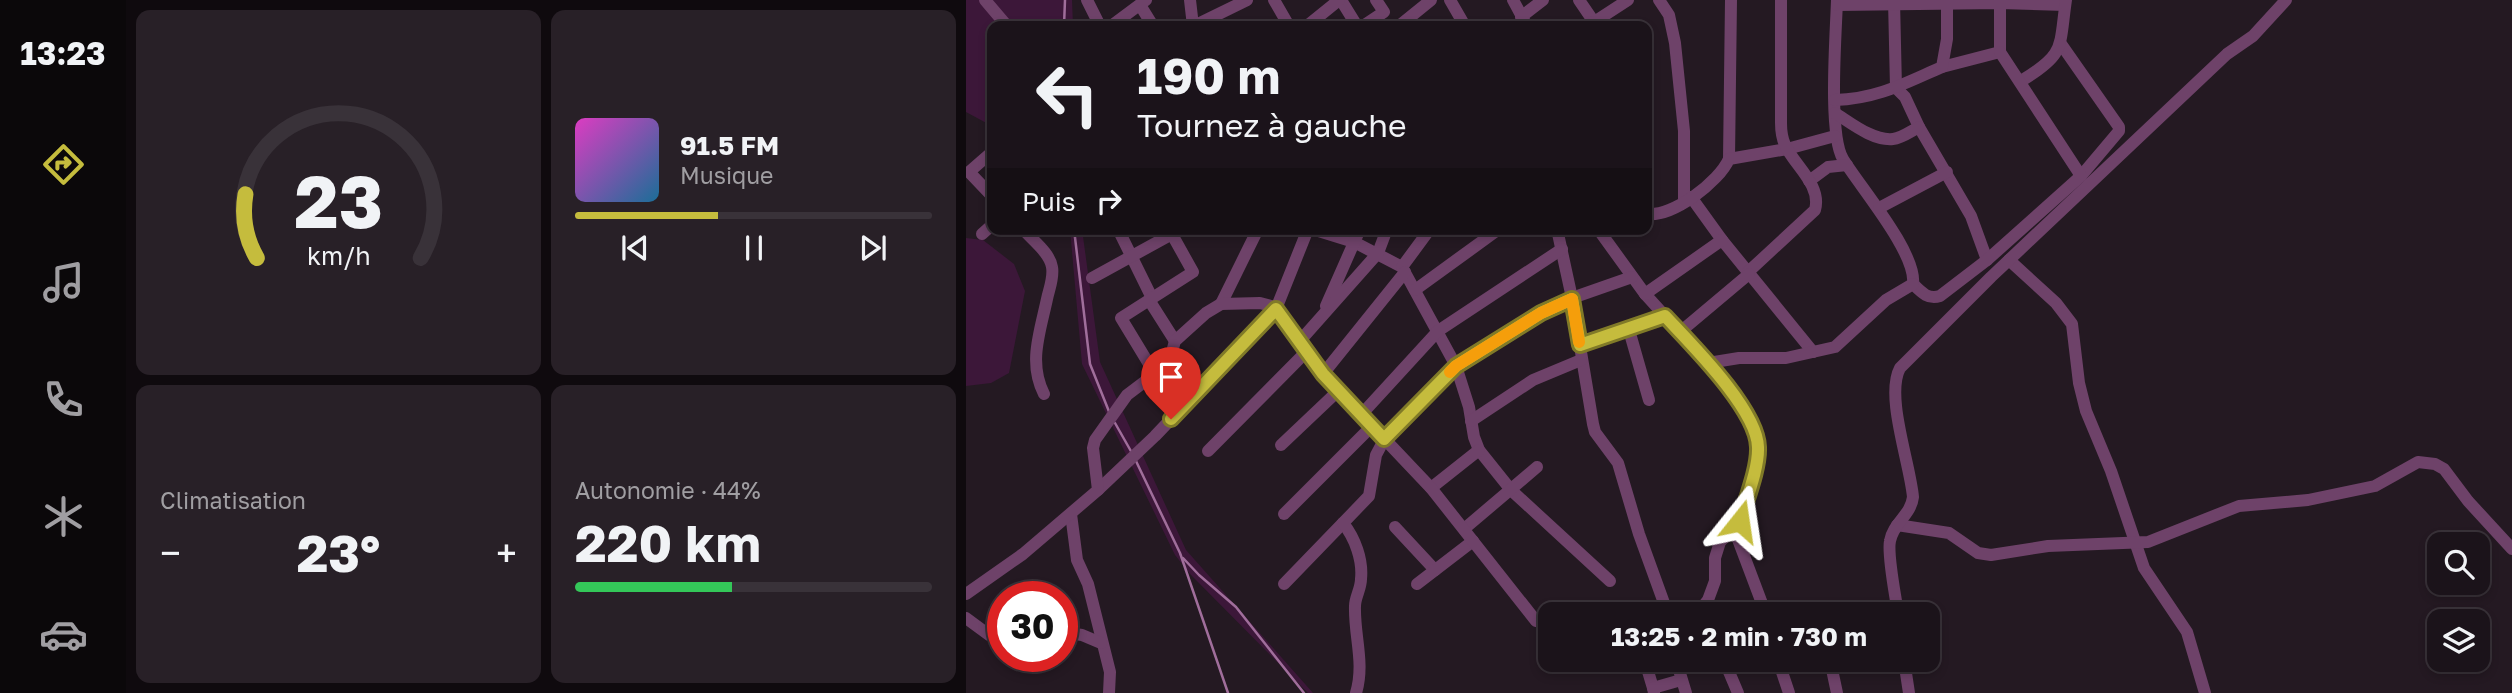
<!DOCTYPE html>
<html lang="fr">
<head>
<meta charset="utf-8">
<style>
	body { margin:0; font-family:"Golos Text",sans-serif; background:#282027; color:#f1f3f6; height:100vh; display:flex; flex-direction:column; font-size:26px; white-space:nowrap }
	* { box-sizing:border-box; margin:0 }
	p { font-size:23px; color:#a09ea2 }
	.icon { flex:none; width:38px; height:38px; fill:none; stroke:currentColor; stroke-width:2; stroke-linecap:round; stroke-linejoin:round }
	.map { position:relative; flex:1; overflow:hidden }
	.panel { display:flex; flex-direction:column; gap:10px; padding:10px; background:#0f0a0e; width:840px }
	.panel>* { flex:none }
	.guide { position:absolute; left:21px; top:21px; width:665px; height:214px; border-radius:14px; box-shadow:0 4px 10px #0003,0 0 0 2px #393239; background:#1b131a; color:#f1f3f6; overflow:hidden }
	.fabs { position:absolute; left:1461px; top:532px; display:grid; gap:14px }
	.fabs a { display:grid; place-items:center; width:63px; height:63px; border-radius:14px; background:#1b131a; box-shadow:0 4px 10px #0003,0 0 0 2px #393239; font-size:35px }
	.speed { position:absolute; left:21px; top:581px; display:flex; gap:14px; font-size:35px; font-weight:700; text-align:center }
	.speed>* { display:grid; place-content:center; width:91px; height:91px; border-radius:50%; background:#1b131a; box-shadow:0 4px 10px #0003,0 0 0 2px #393239; line-height:1 }
	.speed .limit { border:10px solid #d22; background:#fff; color:#111 }
	.pin { position:absolute; display:grid; place-items:center; width:60px; height:60px; color:#fff; margin:-72px -30px; border-radius:50% 50% 50% 0; rotate:-45deg; box-shadow:0 0 7px #0007 }
	.pin .icon { rotate:45deg }
	.me { position:absolute; width:77px; margin:-38px; rotate:15deg; stroke-linejoin:round; filter:drop-shadow(0 0 5px #0008) }
	.turn { display:flex; align-items:center; gap:24px; height:147px; padding:0 35px; font-size:32px }
	.turn .icon { width:91px; height:91px; stroke-width:2.5 }
	.turn b { display:block; font-size:49px; line-height:60px }
	.then { display:flex; align-items:center; height:66px; padding:0 35px; background:#0003; gap:14px; font-size:26px }
	.big { font-size:52px; font-weight:700; line-height:1.1 }
	.panel .card { flex:1; display:flex; flex-direction:column; justify-content:center; gap:10px; min-width:0; padding:0 24px; border-radius:14px; background:#282027 }
	.panel .dial { align-items:center; gap:0 }
	.dial svg { height:182px; overflow:visible; fill:none; stroke:#393239; stroke-width:7; stroke-linecap:round; text-anchor:middle }
	.dial text { fill:#f1f3f6; stroke:none }
	.song { display:flex; align-items:center; gap:21px }
	.cover { width:84px; height:84px; border-radius:10px; background:linear-gradient(135deg,hsl(310 70% 55%),hsl(200 70% 35%)) }
	.played { height:7px; border-radius:4px; background:linear-gradient(90deg,#c5bc3d 40%,#393239 40%) }
	.keys { display:flex; justify-content:space-around; direction:ltr }
	.heat { display:flex; justify-content:space-between; align-items:center; font-size:38px; direction:ltr }
	.charge { height:10px; border-radius:5px; background:linear-gradient(90deg,#34c759 44%,#393239 0) }
	.panel .tiles { flex:1; display:grid; gap:10px; grid-template-columns:repeat(2,1fr) }
	.trip { position:absolute; left:572px; top:602px; width:402px; height:70px; border-radius:14px; background:#1b131a; box-shadow:0 4px 10px #0003,0 0 0 2px #393239; font-weight:700; line-height:70px; text-align:center }
	main { display:flex; flex:1; min-height:0 }
	.tabs { display:flex; flex-direction:column; width:126px; justify-content:space-around; align-items:center; background:#0b080a; color:#a09ea2 }
	.tabs .icon { width:49px; height:49px }
	.tabs .on { color:#c5bc3d }
	.tabs b { font-size:32px; color:#f1f3f6 }
	.map>svg:first-child { display:block }
	.green { fill:#3c1739 }
	.lines { fill:none; stroke-linecap:round; stroke-linejoin:round }
	.stream { stroke:#a06e9b; stroke-width:2.5 }
	.minor { stroke:#6e4269; stroke-width:12 }
	.route-casing { stroke:#807a28; stroke-width:18 }
	.route { stroke:#c5bc3d; stroke-width:12 }
	.slow { stroke:#f59e0b; stroke-width:12 }
</style>
</head>
<body>
<main>
<nav class="tabs">
<b>13:23</b>
<svg class="icon on" aria-label="directions" viewBox="0 0 24 24"><path d="M12 3l9 9-9 9-9-9zM9 14v-3h6M13 9l2 2-2 2"/></svg>
<svg class="icon" aria-label="music" viewBox="0 0 24 24"><path d="M9 18V5l10-2v13"/><circle cx="6" cy="18" r="3"/><circle cx="16" cy="16" r="3"/></svg>
<svg class="icon" aria-label="phone" viewBox="0 0 24 24"><path d="M5 4h4l2 5-3 2q2 4 5 5l2-3 5 2v4C11 20 4 13 5 4z"/></svg>
<svg class="icon" aria-label="climate" viewBox="0 0 24 24"><path d="M12 3v18M4 7l16 10M4 17L20 7"/></svg>
<svg class="icon" aria-label="car" viewBox="0 0 24 24"><path d="M5 17H2v-5l4-1 3-4h7l3 4 3 1v5h-3M9 17h6M6 11h13"/><circle cx="7" cy="17" r="2"/><circle cx="17" cy="17" r="2"/></svg>
</nav>
<section class="panel">
<div class="tiles">
<div class="card dial"><svg viewBox="0 0 100 80">
<path d="M14 69A42 42 0 1 1 86 69"/>
<path d="M14 69A42 42 0 0 1 9 41" stroke="#c5bc3d"/>
<text x="50" y="56" font-size="32" font-weight="700">23</text>
<text x="50" y="72" font-size="11">km/h</text>
</svg></div>
<div class="card">
<div class="song"><i class="cover"></i><div><b>91.5 FM</b><p>Musique</p></div></div>
<div class="played"></div>
<div class="keys"><svg class="icon" aria-label="previous" viewBox="0 0 24 24"><path d="M18 5L8 12l10 7zM5 5v14"/></svg><svg class="icon" aria-label="pause" viewBox="0 0 24 24"><path d="M8 5v14M16 5v14"/></svg><svg class="icon" aria-label="next" viewBox="0 0 24 24"><path d="M6 5l10 7-10 7zM19 5v14"/></svg></div>
</div>
<div class="card"><p>Climatisation</p>
<div class="heat"><a>−</a><b class="big">23°</b><a>+</a></div>
</div>
<div class="card"><p>Autonomie · 44%</p><b class="big">220 km</b><div class="charge"></div></div>
</div>
</section>
<div class="map">
<svg width="1546" height="693" viewBox="0 0 1546 693">
	<rect width="100%" height="100%" fill="#241922"/>
	<!-- green -->
	<g class="green">
		<polygon points="0,0 106,0 107,26 26,26 26,126 0,112"/>
		<polygon points="104,229 116,229 134,362 220,550 347,693 342,693 225,575 209,555 116,364"/>
		<polygon points="0,238 17,240 48,264 59,291 43,373 25,383 0,386"/>
	</g>
	<g class="lines">
		<!-- stream -->
		<g class="stream">
			<polyline points="98,26 99,0"/>
			<polyline points="108,229 124,364 144,414"/>
			<polyline points="149,423 166,453"/>
			<polyline points="169,459 214,553 262,693"/>
			<polyline points="217,558 233,575 270,607 338,693"/>
		</g>
		<!-- minor -->
		<g class="minor">
			<polyline points="19,0 41,26"/>
			<polyline points="121,0 134,26"/>
			<polyline points="224,0 227,26"/>
			<polyline points="308,0 323,26"/>
			<polyline points="375,0 391,26"/>
			<polyline points="484,0 499,26"/>
			<polyline points="547,0 561,26"/>
			<polyline points="613,0 628,22"/>
			<polyline points="693,0 703,15 709,43 718,131 718,202"/>
			<path d="M871,0C870,34 862,134 877,159C894,187 951,253 947,284"/>
			<polyline points="928,0 930,88 939,97 953,127"/>
			<polyline points="174,5 187,26"/>
			<polyline points="871,5 1034,3 1099,5"/>
			<polyline points="555,17 577,0"/>
			<polyline points="145,26 180,0"/>
			<polyline points="228,26 281,0"/>
			<polyline points="341,26 373,0"/>
			<polyline points="397,26 418,12 410,0"/>
			<polyline points="433,26 465,0"/>
			<polyline points="622,26 662,0"/>
			<polyline points="1095,44 1153,127 1153,131 1115,176"/>
			<polyline points="976,67 1034,52 1034,0"/>
			<path d="M1055,81C1100,54 1093,48 1100,0"/>
			<path d="M869,100C911,99 939,83 976,67L981,39V0"/>
			<path d="M869,113C885,123 907,141 927,139C936,138 945,131 953,127L1005,216L1021,260"/>
			<polyline points="26,152 3,172 26,196"/>
			<polyline points="763,159 765,0"/>
			<polyline points="843,181 862,167 881,165"/>
			<polyline points="725,197 756,240 847,352"/>
			<polyline points="913,208 981,172"/>
			<path d="M681,214C707,217 753,182 763,159L821,149L869,136"/>
			<path d="M57,229C66,240 84,253 86,267C88,278 83,289 81,299C74,332 62,363 78,394"/>
			<polyline points="152,229 186,298"/>
			<polyline points="346,229 388,242 436,267 490,366 503,407 508,437 513,450 545,490 644,581"/>
			<polyline points="591,229 606,298 627,424 629,432 652,463 673,534 702,614"/>
			<polyline points="632,229 679,294 759,382 789,432 792,450 771,537 800,614"/>
			<polyline points="16,234 26,225"/>
			<polyline points="1043,260 1090,303 1106,324 1113,383 1120,411 1145,471 1178,568 1221,632 1239,693"/>
			<polyline points="436,267 464,229"/>
			<path d="M782,272L849,210C856,185 828,165 819,145C816,138 815,130 815,123V0"/>
			<polyline points="126,278 206,234"/>
			<path d="M947,284C955,292 962,300 974,296L1021,260L1115,176L1034,52"/>
			<polyline points="449,290 533,229"/>
			<polyline points="679,294 756,240"/>
			<polyline points="183,300 209,341"/>
			<polyline points="255,304 292,229"/>
			<polyline points="360,306 394,229"/>
			<polyline points="663,330 683,400"/>
			<polyline points="714,332 783,274"/>
			<polyline points="333,342 412,253 421,229"/>
			<polyline points="614,345 699,316"/>
			<polyline points="742,363 773,358 820,358 869,347 920,300 947,284"/>
			<polyline points="189,374 155,318 227,272 203,229"/>
			<polyline points="357,374 439,272"/>
			<polyline points="394,416 472,331 596,249"/>
			<polyline points="505,421 567,380 615,360"/>
			<polyline points="315,445 372,391"/>
			<polyline points="242,451 340,352"/>
			<polyline points="465,488 513,450"/>
			<polyline points="132,490 189,436 310,309 342,229"/>
			<polyline points="105,514 111,560 122,584 144,672 143,693"/>
			<polyline points="318,514 405,427"/>
			<polyline points="931,525 983,533 1012,553 1025,555 1082,546 1182,542 1273,506 1342,500 1409,486 1452,462 1469,464 1478,469 1502,501 1546,549"/>
			<polyline points="429,527 469,570"/>
			<polyline points="498,529 571,467"/>
			<polyline points="318,584 377,523"/>
			<polyline points="451,584 507,541"/>
			<polyline points="0,594 57,554 132,490 127,448 129,440 161,395 198,367 204,359 209,341 240,313 255,304 294,303 305,306 310,309 357,374 465,488 570,621"/>
			<polyline points="631,614 632,614"/>
			<polyline points="731,614 742,600 749,581 749,558 754,542 774,521"/>
			<polyline points="909,614 932,609"/>
			<path d="M932,614C930,598 921,555 924,541C927,523 945,515 947,497C944,463 919,396 934,368L1025,277L1261,54L1287,36L1320,0"/>
			<polyline points="0,618 23,635 37,638"/>
			<polyline points="96,632 116,635 135,643"/>
			<polyline points="640,660 642,663 659,663 681,668 687,688"/>
			<polyline points="710,660 720,693"/>
			<polyline points="758,660 772,693"/>
			<polyline points="812,660 823,693"/>
			<polyline points="864,660 871,693"/>
			<polyline points="938,660 943,693"/>
			<path d="M390,693C399,663 388,636 389,606C389,597 395,589 395,579C397,560 389,538 377,523L403,496L410,455L418,440L490,366L575,313L606,298L666,277"/>
			<polyline points="688,693 687,688 715,680"/>
		</g>
	</g>
	<g class="lines">
		<defs>
			<path id="route" d="M205,419L310,309L357,374L418,439L490,366L575,313L606,299L614,345L699,316C724,343 791,409 792,447C793,468 780,500 774,521"/>
		</defs>
		<!-- route casing -->
		<use href="#route" class="route-casing"/>
		<!-- route -->
		<use href="#route" class="route"/>
		<!-- slow -->
		<polyline class="slow" points="484,372 490,366 575,313 606,299 613,342"/>
	</g>
</svg>
<div class="fabs">
<a><svg class="icon" aria-label="search" viewBox="0 0 24 24"><circle cx="10" cy="10" r="6"/><path d="M15 15l6 6"/></svg></a>
<a><svg class="icon" aria-label="layers" viewBox="0 0 24 24"><path d="M12 4l9 5-9 5-9-5zM3 14l9 5 9-5"/></svg></a>
</div>
<div class="speed"><div class="limit">30</div></div>
<div class="pin" style="left:205px;top:419px;background:#d93025"><svg class="icon" aria-label="arrive" viewBox="0 0 24 24"><path d="M6 21V4h12l-3 4 3 4H6"/></svg></div>
<svg class="me" style="left:774px;top:521px" viewBox="-20 -20 40 40"><path d="M0-17L14 15 0 8-14 15z" fill="#c5bc3d" stroke="#fff" stroke-width="4"/></svg>
<div class="trip">13:25 · 2 min · 730 m</div>
<div class="guide">
<div class="turn"><svg class="icon" aria-label="left" viewBox="0 0 24 24"><path d="M17 20v-9H6M10 6l-5 5 5 5"/></svg><div><b>190 m</b>Tournez à gauche</div></div>
<div class="then">Puis<svg class="icon" aria-label="right" viewBox="0 0 24 24"><path d="M7 20v-9h11M14 6l5 5-5 5"/></svg></div>
</div>
</div>
</main>
</body>
</html>
